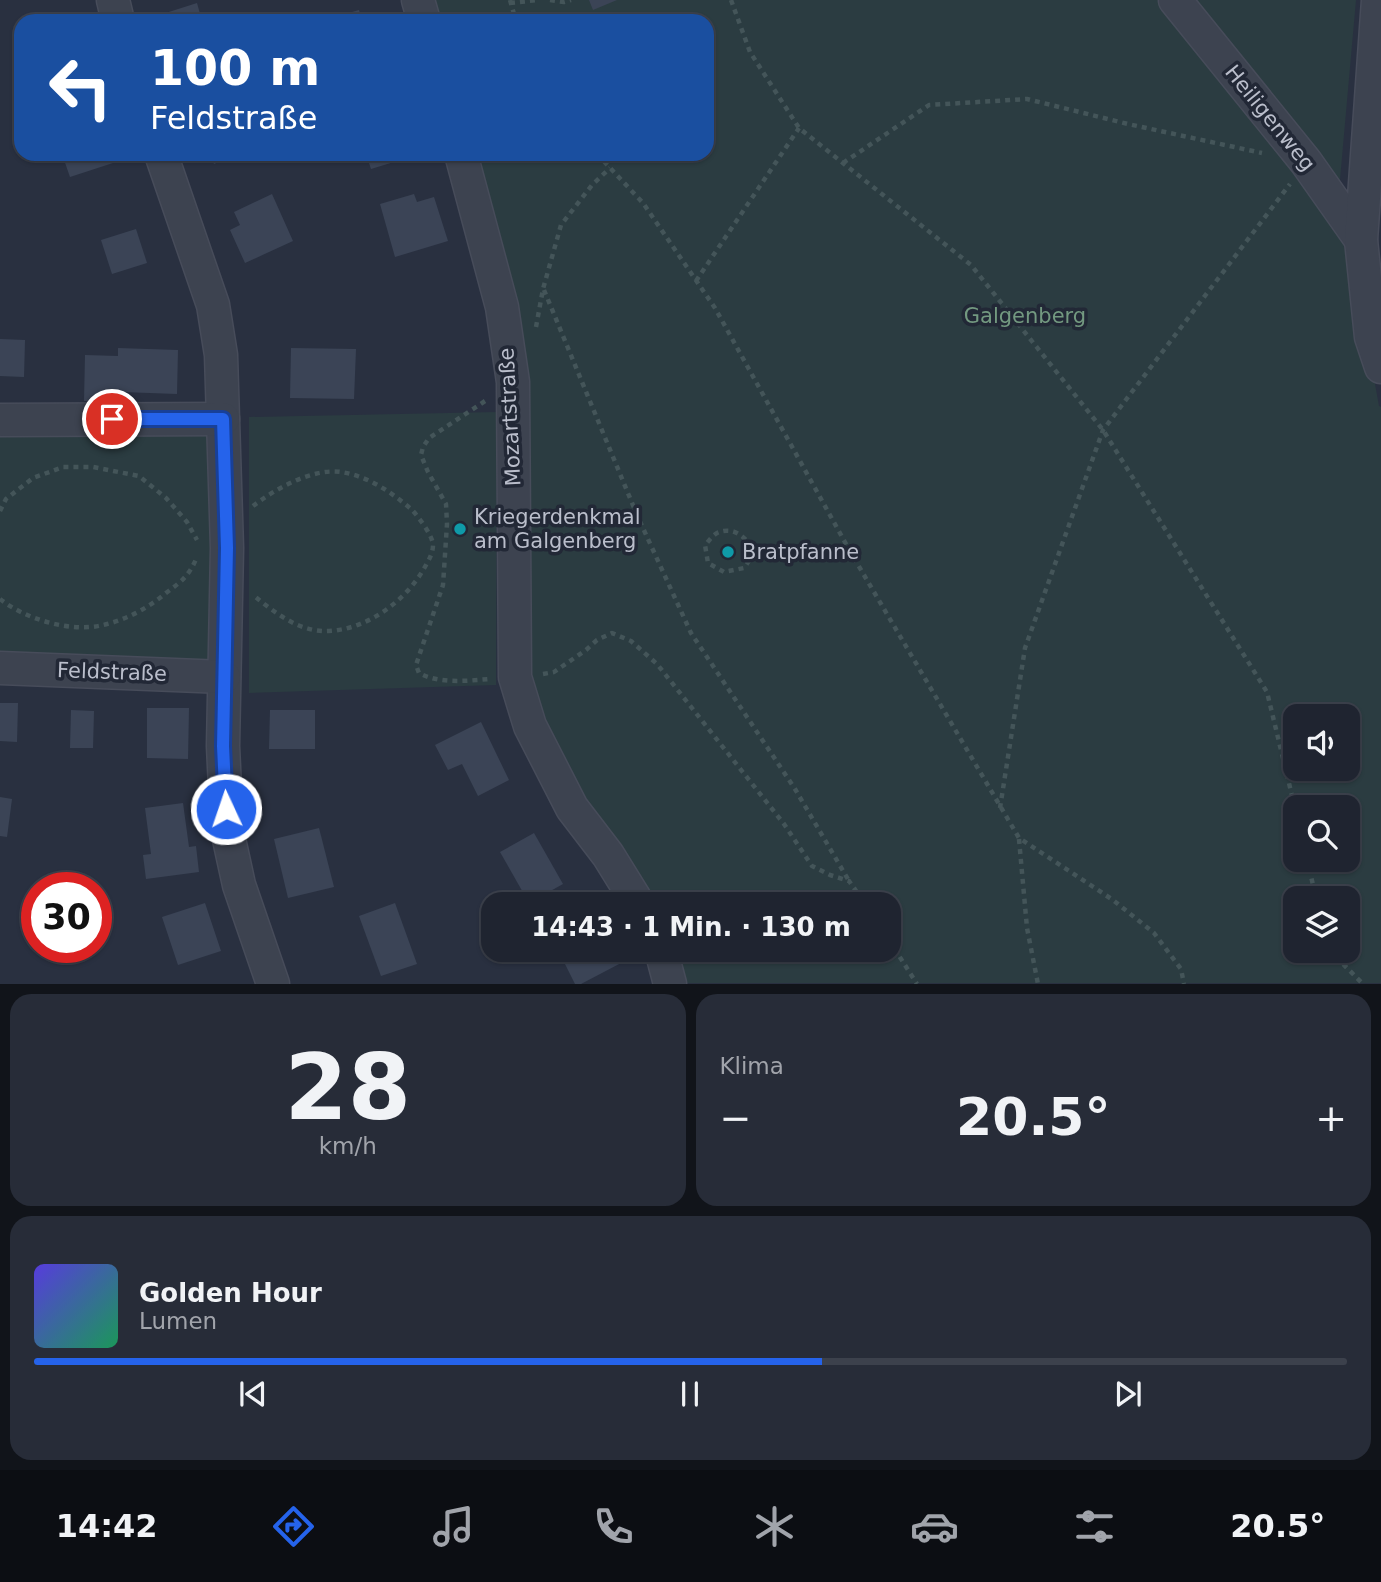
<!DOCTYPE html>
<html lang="de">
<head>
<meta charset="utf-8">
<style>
	body { margin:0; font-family:"DejaVu Sans",sans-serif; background:#272c38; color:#f1f3f6; height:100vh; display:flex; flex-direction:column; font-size:26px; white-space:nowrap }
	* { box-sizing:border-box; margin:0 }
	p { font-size:23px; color:#a1a4ab }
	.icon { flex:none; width:38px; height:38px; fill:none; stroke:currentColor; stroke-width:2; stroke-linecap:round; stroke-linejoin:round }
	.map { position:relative; height:984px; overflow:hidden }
	.drawer { display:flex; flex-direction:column; gap:10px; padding:10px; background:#11141a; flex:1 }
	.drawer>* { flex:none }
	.guide { position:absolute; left:14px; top:14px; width:700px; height:147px; border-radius:21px; box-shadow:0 2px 5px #0004,0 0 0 2px #3c414c; background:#1a4fa0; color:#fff; overflow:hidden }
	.tools { position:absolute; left:1283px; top:704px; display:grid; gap:14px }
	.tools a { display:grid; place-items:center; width:77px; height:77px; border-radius:14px; background:#1f2430; box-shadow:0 2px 5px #0004,0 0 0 2px #3c414c; font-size:35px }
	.speed { position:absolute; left:21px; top:872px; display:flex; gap:14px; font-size:35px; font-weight:700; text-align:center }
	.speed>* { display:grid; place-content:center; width:91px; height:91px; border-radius:50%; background:#1f2430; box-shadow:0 2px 5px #0004,0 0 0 2px #3c414c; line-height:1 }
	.speed .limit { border:10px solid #d22; background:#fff; color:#111 }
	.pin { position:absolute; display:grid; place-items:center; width:60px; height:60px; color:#fff; margin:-30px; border:4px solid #fff; border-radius:50%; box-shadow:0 2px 7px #0007 }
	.me { position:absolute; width:77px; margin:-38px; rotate:357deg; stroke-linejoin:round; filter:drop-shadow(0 0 5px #0008) }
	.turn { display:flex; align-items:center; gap:24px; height:147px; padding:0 21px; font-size:32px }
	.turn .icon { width:91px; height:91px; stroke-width:2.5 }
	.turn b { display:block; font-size:49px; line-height:60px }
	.big { font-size:52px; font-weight:800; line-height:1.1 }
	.drawer .tile { flex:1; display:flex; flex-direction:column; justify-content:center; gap:10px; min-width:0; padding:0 24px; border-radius:21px; background:#272c38 }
	.drawer .dial { align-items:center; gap:0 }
	.dial b { font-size:91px; line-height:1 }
	.song { display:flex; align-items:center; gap:21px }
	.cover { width:84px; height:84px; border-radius:10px; background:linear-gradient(135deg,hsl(250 70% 55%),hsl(150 70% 35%)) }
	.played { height:7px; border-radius:4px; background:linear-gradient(90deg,#2563eb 60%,#3c414c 60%) }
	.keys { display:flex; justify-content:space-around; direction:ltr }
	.heat { display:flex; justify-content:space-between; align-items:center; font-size:38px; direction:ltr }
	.drawer .tiles { flex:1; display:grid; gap:10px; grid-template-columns:1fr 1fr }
	.tile:last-child { grid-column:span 2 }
	.trip { position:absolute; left:481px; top:892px; width:420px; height:70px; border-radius:21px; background:#1f2430; box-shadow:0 2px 5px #0004,0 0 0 2px #3c414c; font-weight:800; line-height:70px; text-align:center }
	.dock { display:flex; height:112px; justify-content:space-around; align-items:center; background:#0c0e13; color:#a1a4ab }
	.dock .icon { width:49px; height:49px }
	.dock .active { color:#2563eb }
	.dock b { font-size:32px; color:#f1f3f6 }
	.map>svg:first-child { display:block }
	.green { fill:#2b3c41; fill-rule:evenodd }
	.building { fill:#3b4456 }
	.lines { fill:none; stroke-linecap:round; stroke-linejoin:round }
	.minor-casing { stroke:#474c5a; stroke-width:35 }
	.path { stroke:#445559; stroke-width:4.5; stroke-dasharray:5 5; stroke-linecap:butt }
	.minor { stroke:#3d4350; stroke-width:32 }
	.route-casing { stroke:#184099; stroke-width:18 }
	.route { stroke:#2563eb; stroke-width:12 }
	.culture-dot { fill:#0f9aa8; stroke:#222836; stroke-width:2.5 }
	.labels { text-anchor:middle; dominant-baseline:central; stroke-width:7; stroke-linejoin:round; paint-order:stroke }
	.street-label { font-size:21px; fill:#babecb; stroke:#222836 }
	.park-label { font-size:21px; fill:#739980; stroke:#222836 }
	.poi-label { font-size:21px; fill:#babecb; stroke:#222836; text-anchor:start }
</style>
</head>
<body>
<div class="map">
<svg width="1381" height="984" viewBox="0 0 1381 984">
	<rect width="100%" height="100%" fill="#293040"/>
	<!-- green -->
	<g class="green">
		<path d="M418,0H1356L1338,202L1350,246L1379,406L1381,407V983H670L661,950H889V905H639L530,726L513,382L461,154H707V21H424ZM1295,716H1348V768H1295ZM1295,807H1348V859H1295ZM1295,898H1348V950H1295Z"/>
		<polygon points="497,412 496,685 249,693 249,417"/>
		<polygon points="0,430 205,433 217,445 209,663 0,662"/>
	</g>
	<!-- building -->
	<g class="building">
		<polygon points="589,0 617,0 593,10"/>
		<polygon points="197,3 202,21 151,21 150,18"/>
		<polygon points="359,10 362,21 324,21 324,20"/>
		<polygon points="62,154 110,154 113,163 70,177"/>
		<polygon points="210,154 238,154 214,164"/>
		<polygon points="366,154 417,154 417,155 371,169"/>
		<polygon points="272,194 293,241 245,263 230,230 240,225 234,212"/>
		<polygon points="414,194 417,202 434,197 448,241 395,257 380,204"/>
		<polygon points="136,229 147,263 112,274 101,240"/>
		<polygon points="0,339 25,340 24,377 0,376"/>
		<polygon points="118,348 178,350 177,394 122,392 122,402 84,401 85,355 118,356"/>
		<polygon points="291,348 356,349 354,399 290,398"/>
		<polygon points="0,703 18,703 17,742 0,741"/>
		<polygon points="147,708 189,708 188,759 147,758"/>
		<polygon points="71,710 94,711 93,748 70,748"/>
		<polygon points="270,710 315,710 315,749 269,749"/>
		<polygon points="481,722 509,780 478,796 462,764 448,770 435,745"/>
		<polygon points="0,797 12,799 7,837 0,836"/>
		<polygon points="183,803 189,847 196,846 199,872 146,879 143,855 151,854 145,808"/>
		<polygon points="319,828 334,887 288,898 274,839"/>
		<polygon points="534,833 563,884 529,903 500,852"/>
		<polygon points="205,903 221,951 178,965 162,917"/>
		<polygon points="395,903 417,964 381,976 359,916"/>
		<polygon points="558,950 615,950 621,963 581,984 575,984"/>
	</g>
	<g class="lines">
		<defs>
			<g id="minor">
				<polyline points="113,0 118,21"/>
				<polyline points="418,0 424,21"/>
				<polyline points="1175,0 1306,162 1361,240"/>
				<polyline points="1378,0 1361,240 1371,337 1381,367"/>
				<polyline points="161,154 213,305 221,355 227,548 223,746 227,830 239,885 273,984"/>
				<polyline points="461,154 502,307 513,382 515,677 530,726 572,808 608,855 639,905"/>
				<polyline points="0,420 223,419"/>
				<polyline points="0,668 224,677"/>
				<polyline points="661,950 670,984"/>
			</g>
		</defs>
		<!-- minor casing -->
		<use href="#minor" class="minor-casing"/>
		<!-- path -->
		<g class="path">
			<polyline points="510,0 516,21"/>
			<polyline points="550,0 564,2 571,0"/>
			<polyline points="731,0 750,52 799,128 971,265 1103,430 1267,692 1295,808"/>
			<polyline points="510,3 538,0"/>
			<polyline points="597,154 643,203 715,308 851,553 1019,838 1113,900 1154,933 1181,969 1184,984"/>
			<polyline points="843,163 929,105 1027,99 1128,124 1262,153"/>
			<polyline points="696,281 799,128"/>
			<polyline points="544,290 637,515 691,633 795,789 849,881"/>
			<polyline points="536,327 543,289 561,225 592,185 610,168"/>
			<path d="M485,401L429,438L423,447L421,455L428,472L446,504L447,524L443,585L416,665L419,673C439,684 466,681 489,679"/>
			<path d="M253,506C275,489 312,468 341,472C368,476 391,492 411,509C418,516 433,536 433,545C433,552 430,558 426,565C408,599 369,629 329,631C300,633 274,612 253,595"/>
			<polyline points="0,511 6,499 33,478 63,467 93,467 139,476 166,498 187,522 197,540"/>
			<path d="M755,552L744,568L724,572L708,563L705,545C708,542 713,535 717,533C735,525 747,539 755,552L850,553"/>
			<path d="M0,599C25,619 71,633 103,625C126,620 148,608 166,593C182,581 189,576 197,557"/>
			<polyline points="543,674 554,672 586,650 597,640 612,633 631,641 657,664 784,824 812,866 830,875 849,881 866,905"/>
			<polyline points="1000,808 1025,648 1103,430 1290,184"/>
			<polyline points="1019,839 1027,928 1038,984"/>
			<polyline points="1307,859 1316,898"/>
			<polyline points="889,940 917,984"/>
			<polyline points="1329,950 1363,984"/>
		</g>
		<!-- minor -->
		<use href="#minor" class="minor"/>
	</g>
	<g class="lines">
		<defs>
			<polyline id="route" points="112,419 223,419 227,548 223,746 226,809"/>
		</defs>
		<!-- route casing -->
		<use href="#route" class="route-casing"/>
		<!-- route -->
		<use href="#route" class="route"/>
	</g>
	<!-- markers -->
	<g class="culture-dot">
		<circle cx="460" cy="529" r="7"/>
		<circle cx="728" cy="552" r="7"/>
	</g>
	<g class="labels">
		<!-- street labels -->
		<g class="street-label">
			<text transform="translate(1270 118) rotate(51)">Heiligenweg</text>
			<text transform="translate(510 417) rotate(-93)">Mozartstraße</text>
			<text transform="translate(112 672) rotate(2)">Feldstraße</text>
		</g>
		<!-- park labels -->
		<g class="park-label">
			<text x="1025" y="316">Galgenberg</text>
		</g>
		<!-- poi labels -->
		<g class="poi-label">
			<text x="474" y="517">Kriegerdenkmal<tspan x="474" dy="24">am Galgenberg</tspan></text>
			<text x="742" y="552">Bratpfanne</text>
		</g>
	</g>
</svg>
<div class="tools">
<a><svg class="icon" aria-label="sound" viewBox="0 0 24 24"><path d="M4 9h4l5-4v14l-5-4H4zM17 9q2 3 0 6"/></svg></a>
<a><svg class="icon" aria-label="search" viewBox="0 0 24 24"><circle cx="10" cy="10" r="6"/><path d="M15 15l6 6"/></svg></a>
<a><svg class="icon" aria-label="layers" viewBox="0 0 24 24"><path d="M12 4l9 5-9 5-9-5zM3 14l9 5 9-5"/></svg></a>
</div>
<div class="speed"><div class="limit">30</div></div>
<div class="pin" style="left:112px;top:419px;background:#d93025"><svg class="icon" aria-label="arrive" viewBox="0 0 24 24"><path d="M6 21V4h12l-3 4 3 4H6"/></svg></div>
<svg class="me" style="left:226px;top:809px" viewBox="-20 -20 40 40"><circle r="17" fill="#2563eb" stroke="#fff" stroke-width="3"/><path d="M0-11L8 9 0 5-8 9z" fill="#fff"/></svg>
<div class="trip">14:43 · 1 Min. · 130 m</div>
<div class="guide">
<div class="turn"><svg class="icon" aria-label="left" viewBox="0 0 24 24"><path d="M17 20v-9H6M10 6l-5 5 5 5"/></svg><div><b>100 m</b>Feldstraße</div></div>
</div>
</div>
<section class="drawer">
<div class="tiles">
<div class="tile dial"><b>28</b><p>km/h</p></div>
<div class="tile"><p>Klima</p>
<div class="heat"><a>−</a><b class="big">20.5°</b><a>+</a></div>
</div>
<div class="tile">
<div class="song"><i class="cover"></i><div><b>Golden Hour</b><p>Lumen</p></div></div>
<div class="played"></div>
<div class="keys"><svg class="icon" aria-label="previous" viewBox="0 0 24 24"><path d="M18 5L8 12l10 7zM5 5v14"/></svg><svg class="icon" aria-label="pause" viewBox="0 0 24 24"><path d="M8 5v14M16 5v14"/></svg><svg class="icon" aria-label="next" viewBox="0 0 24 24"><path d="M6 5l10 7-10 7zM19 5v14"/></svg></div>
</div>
</div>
</section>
<nav class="dock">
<b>14:42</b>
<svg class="icon active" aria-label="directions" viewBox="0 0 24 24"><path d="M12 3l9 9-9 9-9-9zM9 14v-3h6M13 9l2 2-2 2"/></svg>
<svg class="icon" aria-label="music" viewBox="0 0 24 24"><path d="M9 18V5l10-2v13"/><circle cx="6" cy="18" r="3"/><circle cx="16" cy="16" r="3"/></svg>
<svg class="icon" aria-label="phone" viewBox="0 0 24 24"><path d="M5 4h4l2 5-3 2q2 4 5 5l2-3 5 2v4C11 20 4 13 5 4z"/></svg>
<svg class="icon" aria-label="climate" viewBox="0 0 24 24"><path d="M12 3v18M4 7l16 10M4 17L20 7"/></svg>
<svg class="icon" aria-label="car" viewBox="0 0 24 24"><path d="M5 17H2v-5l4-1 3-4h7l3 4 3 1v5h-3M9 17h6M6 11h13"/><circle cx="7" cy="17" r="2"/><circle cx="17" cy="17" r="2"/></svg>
<svg class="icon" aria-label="filters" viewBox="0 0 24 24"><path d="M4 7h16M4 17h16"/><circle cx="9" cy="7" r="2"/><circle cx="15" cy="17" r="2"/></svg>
<b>20.5°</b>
</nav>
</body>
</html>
